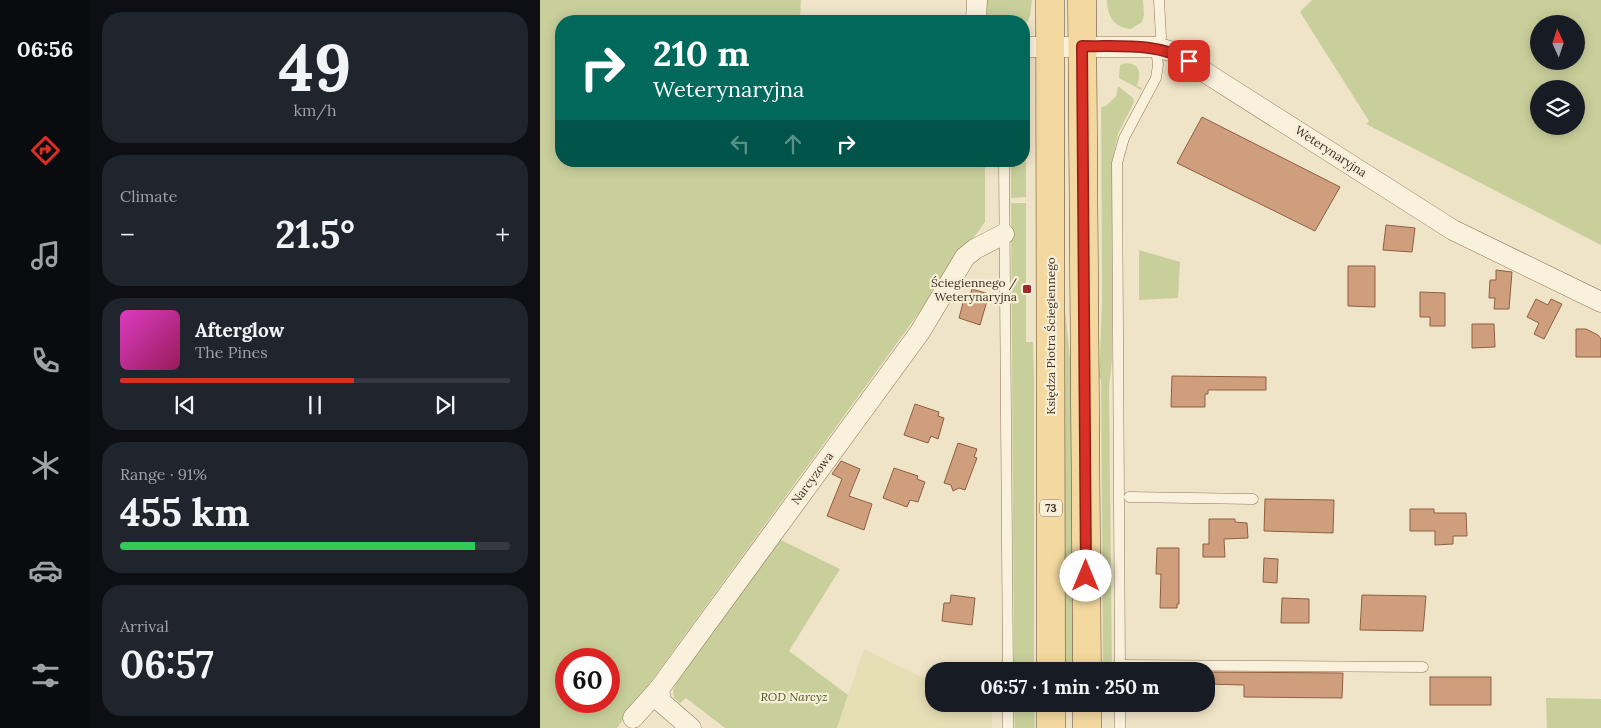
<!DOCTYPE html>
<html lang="en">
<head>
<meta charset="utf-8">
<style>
	body { margin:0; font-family:Lora,serif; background:#20242c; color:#f1f3f6; height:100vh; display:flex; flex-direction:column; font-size:19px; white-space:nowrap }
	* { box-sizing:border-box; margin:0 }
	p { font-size:16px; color:#9ea1a6 }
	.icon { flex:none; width:28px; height:28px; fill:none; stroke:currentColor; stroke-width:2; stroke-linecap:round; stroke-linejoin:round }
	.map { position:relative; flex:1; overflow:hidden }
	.drawer { display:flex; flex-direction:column; gap:12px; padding:12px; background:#0d0f14; width:450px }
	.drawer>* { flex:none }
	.hud { position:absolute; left:15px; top:15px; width:475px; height:152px; border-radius:20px; box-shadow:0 2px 12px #0003; background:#00695c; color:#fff; overflow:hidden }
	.needle { width:32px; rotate:357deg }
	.buttons { position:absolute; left:990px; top:15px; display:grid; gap:10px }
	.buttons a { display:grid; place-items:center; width:55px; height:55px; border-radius:50%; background:#171b24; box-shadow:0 2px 12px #0003; font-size:25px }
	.speed { position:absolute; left:15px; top:648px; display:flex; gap:10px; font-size:25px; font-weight:700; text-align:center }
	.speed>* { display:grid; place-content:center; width:65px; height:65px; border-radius:50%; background:#171b24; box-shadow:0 2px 12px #0003; line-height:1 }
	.speed .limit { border:8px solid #d22; background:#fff; color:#111 }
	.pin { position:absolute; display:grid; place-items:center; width:42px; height:42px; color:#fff; margin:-21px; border-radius:10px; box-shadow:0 2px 8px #0006 }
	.me { position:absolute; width:55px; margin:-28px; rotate:0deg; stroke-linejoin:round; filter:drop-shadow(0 0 4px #0008) }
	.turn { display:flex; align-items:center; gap:18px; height:105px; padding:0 15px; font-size:22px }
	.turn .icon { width:65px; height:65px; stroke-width:2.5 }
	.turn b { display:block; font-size:35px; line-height:42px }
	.lanes { display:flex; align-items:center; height:48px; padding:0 15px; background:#0003; justify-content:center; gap:25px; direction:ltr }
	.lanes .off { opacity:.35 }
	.big { font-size:38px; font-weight:800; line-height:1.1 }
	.drawer .widget { flex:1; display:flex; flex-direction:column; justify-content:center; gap:8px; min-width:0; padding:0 18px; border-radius:20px; background:#20242c }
	.drawer .dial { align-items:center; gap:0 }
	.dial b { font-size:65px; line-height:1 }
	.song { display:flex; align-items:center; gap:15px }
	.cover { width:60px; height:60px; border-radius:8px; background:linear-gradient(135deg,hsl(310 70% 55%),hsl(330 70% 35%)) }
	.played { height:5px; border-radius:2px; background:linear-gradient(90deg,#d93025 60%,#363941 60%) }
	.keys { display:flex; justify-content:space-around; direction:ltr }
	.heat { display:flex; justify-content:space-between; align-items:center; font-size:28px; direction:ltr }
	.charge { height:8px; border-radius:4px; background:linear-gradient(90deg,#34c759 91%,#363941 0) }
	.trip { position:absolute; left:385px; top:662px; width:290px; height:50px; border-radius:20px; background:#171b24; box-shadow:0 2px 12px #0003; font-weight:800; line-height:50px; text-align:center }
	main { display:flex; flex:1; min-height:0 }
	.tabs { display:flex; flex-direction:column; width:90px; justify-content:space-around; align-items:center; background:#090b0e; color:#9ea1a6 }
	.tabs .icon { width:35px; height:35px }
	.tabs .active { color:#d93025 }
	.tabs b { font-size:22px; color:#f1f3f6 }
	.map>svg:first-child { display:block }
	.farmland { fill:#e6deb5 }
	.green { fill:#c9cf9b; fill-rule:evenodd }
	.building { fill:#cf9f7d; stroke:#8d5f41 }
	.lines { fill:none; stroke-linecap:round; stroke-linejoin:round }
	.service-casing { stroke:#8d765c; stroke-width:11 }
	.minor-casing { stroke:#8d765c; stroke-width:21 }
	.primary-casing { stroke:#5b4430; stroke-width:29 }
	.service { stroke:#faf1dc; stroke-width:10 }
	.minor { stroke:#faf1dc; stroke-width:20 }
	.primary { stroke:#f3d9a0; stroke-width:28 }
	.route-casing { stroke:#8d1f18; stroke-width:12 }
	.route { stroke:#d93025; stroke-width:9 }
	.poi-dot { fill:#9e2a2b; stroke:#f7eed8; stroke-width:2 }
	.labels { text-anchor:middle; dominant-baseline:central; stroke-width:4.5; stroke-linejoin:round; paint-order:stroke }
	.shield { fill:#f7eed8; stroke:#756857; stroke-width:1 }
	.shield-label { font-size:11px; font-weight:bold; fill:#3d2e20 }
	.street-label { font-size:12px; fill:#3d2e20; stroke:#f7eed8 }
	.poi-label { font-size:12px; fill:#3d2e20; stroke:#f7eed8; text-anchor:end }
	.park-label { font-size:12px; font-style:italic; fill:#4d5a26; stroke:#f7eed8 }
</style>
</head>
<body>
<main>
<nav class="tabs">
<b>06:56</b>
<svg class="icon active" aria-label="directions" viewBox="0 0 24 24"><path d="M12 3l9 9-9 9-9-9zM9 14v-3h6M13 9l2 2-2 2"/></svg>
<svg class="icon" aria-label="music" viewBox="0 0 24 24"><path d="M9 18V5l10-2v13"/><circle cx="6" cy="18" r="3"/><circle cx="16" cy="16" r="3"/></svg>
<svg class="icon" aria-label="phone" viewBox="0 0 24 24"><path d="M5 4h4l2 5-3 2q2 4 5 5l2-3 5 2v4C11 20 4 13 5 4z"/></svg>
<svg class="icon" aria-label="climate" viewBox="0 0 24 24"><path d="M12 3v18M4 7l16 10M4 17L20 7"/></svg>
<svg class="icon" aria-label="car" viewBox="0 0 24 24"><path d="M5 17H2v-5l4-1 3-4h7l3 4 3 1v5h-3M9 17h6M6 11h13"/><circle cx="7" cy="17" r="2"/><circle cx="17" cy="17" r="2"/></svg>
<svg class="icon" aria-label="filters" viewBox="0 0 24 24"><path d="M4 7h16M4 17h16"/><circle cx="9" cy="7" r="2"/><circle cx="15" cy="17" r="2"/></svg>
</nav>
<section class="drawer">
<div class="widget dial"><b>49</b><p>km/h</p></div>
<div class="widget"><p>Climate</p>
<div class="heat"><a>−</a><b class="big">21.5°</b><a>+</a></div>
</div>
<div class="widget">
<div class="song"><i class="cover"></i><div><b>Afterglow</b><p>The Pines</p></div></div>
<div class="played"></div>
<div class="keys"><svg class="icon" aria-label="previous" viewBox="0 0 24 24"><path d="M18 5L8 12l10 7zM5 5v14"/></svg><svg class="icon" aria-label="pause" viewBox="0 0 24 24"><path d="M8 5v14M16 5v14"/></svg><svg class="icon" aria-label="next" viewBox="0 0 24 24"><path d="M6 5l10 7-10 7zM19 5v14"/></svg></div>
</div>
<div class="widget"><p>Range · 91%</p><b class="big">455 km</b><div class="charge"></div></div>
<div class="widget"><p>Arrival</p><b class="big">06:57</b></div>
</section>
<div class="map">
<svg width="1061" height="728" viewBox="0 0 1061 728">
	<rect width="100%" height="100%" fill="#f0e4c8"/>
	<!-- farmland -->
	<polygon class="farmland" points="324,649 394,683 394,704 435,704 452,712 452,728 297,728"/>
	<!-- green -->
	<g class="green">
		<path d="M0,0H261L260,21H21V161H445V222L77,728H0ZM26,659H69V701H26Z"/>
		<polygon points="446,0 492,0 490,16 484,28 484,21 447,21"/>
		<path d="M567,0H603L604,15L602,22L591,29C574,28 567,16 567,0Z"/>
		<path d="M772,0H1061V245L826,124L829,121L760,12ZM999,24H1036V61H999ZM999,89H1036V126H999Z"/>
		<path d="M585,63C601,63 601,74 597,86L602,88L601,90L579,78L580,65Z"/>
		<polygon points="578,86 593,98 594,102 578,134 572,162 572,360 569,388 572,671 563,671 561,380 559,376 562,303 561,107 566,106 576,96"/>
		<polygon points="486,93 486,197 471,198 471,161 484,161 484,94"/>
		<polygon points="521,102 524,102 525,310 533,386 536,671 524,671"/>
		<polygon points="471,203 486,203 486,342 493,342 494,381 494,671 474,671"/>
		<polygon points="599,250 640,262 638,298 599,300"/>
		<polygon points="237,538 300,569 249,651 308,695 297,728 185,728 146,698 140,703 134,698 133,690 137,681"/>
		<polygon points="1006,698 1061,699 1061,728 1007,728"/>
		<polygon points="474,704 494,704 495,728 475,728"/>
	</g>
	<!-- building -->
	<g class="building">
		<polygon points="662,117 800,187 775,231 637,163"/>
		<polygon points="846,225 875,228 872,252 843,250"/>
		<polygon points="808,266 835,266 835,307 808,306"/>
		<polygon points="956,270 972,272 969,309 954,309 955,298 949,298 950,280 956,280"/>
		<polygon points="432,289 449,294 440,325 419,318 424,299 429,300"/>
		<polygon points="880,292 905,293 905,326 890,326 890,317 880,317"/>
		<polygon points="996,299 1008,305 1011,299 1022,304 1004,339 994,334 999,323 987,317"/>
		<polygon points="932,324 954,324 955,347 932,348"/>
		<polygon points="1036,329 1046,329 1058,335 1061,339 1061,357 1036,357"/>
		<polygon points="632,376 726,377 726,390 668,390 668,394 665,394 665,407 631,407"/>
		<polygon points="375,404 399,412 398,416 404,418 398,439 391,436 388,443 364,435"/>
		<polygon points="418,443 437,449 434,457 437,458 425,490 419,488 413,491 411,485 404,483"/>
		<polygon points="301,461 320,469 309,496 332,504 324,530 287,516 302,479 292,474"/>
		<polygon points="354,468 378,476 377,479 385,482 378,502 370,500 367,507 343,498"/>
		<polygon points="725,499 794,500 793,533 724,531"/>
		<polygon points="870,509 894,509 894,513 926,513 927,536 913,536 913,544 895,545 895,531 870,531"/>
		<polygon points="669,519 695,519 695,522 707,523 708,538 684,539 685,557 663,557 663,544 669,544"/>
		<polygon points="617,548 639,548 639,604 637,604 637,608 620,608 621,574 616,574"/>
		<polygon points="724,558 738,559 737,583 723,582"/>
		<polygon points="411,595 435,598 432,625 402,621 404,603 410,603"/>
		<polygon points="822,595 886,596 883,631 820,630"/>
		<polygon points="742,598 769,599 769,623 741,623"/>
		<polygon points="666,672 803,673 802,698 704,697 704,685 666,684"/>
		<rect x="890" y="677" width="61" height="28"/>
	</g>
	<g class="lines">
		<defs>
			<g id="service">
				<polyline points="464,161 468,671"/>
				<polyline points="589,497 713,499"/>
				<polyline points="580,665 883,667"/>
				<polyline points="580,671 577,163 584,138 616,78 618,65 616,47 621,37 619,0"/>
				<polyline points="468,704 468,728"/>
				<polyline points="580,704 580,728"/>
			</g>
			<g id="minor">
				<polyline points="436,21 437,0"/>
				<polyline points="484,47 616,47 633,52 913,230 1061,302"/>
				<polyline points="93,718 119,689"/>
				<polyline points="151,728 121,702 119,689 380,332 425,257 435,249 464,234"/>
			</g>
			<g id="primary">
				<polyline points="510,0 511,671"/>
				<polyline points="542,0 547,671"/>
				<polyline points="511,704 511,728"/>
				<polyline points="547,704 547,728"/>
			</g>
		</defs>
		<!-- service casing -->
		<use href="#service" class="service-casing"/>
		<!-- minor casing -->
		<use href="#minor" class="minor-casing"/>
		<!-- primary casing -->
		<use href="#primary" class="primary-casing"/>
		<!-- service -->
		<use href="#service" class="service"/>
		<!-- minor -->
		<use href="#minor" class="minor"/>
		<!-- primary -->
		<use href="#primary" class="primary"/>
	</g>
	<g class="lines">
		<defs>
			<path id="route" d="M546,576L542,46C579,47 616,42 649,61"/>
		</defs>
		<!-- route casing -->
		<use href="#route" class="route-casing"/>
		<!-- route -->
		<use href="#route" class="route"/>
	</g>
	<!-- markers -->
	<rect class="poi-dot" x="482" y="284" width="10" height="10" rx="2.5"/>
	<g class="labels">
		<!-- shield labels -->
		<rect class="shield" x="500" y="499.5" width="22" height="17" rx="4"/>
		<g class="shield-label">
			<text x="511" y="508">73</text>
		</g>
		<!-- street labels -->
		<g class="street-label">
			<text transform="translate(791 151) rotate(33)">Weterynaryjna</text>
			<text transform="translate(510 336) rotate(-90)">Księdza Piotra Ściegiennego</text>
			<text transform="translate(272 478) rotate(-54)">Narcyzowa</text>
		</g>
		<!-- poi labels -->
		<g class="poi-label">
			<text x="477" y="282">Ściegiennego /<tspan x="477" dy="14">Weterynaryjna</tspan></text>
		</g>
		<!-- park labels -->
		<g class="park-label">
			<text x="254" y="696">ROD Narcyz</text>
		</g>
	</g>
</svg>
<div class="buttons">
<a><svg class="needle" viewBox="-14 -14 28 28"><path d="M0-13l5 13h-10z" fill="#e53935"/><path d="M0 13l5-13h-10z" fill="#9ea1a6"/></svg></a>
<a><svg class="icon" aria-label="layers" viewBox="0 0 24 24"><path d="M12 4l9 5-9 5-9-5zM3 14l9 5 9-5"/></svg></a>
</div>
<div class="speed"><div class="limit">60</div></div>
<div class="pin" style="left:649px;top:61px;background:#d93025"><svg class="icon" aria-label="arrive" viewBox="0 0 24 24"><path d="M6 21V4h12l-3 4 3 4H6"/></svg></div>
<svg class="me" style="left:546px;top:576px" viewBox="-20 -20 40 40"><circle r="19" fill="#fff"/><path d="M0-13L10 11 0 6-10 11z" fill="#d93025"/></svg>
<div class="trip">06:57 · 1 min · 250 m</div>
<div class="hud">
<div class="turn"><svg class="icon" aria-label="right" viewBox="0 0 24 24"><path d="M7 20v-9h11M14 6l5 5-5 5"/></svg><div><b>210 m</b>Weterynaryjna</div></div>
<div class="lanes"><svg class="icon off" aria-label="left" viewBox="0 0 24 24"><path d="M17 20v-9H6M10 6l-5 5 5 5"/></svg><svg class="icon off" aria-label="ahead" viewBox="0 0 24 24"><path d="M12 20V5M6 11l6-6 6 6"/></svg><svg class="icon" aria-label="right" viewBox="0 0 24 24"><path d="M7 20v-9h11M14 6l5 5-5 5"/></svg></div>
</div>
</div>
</main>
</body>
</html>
